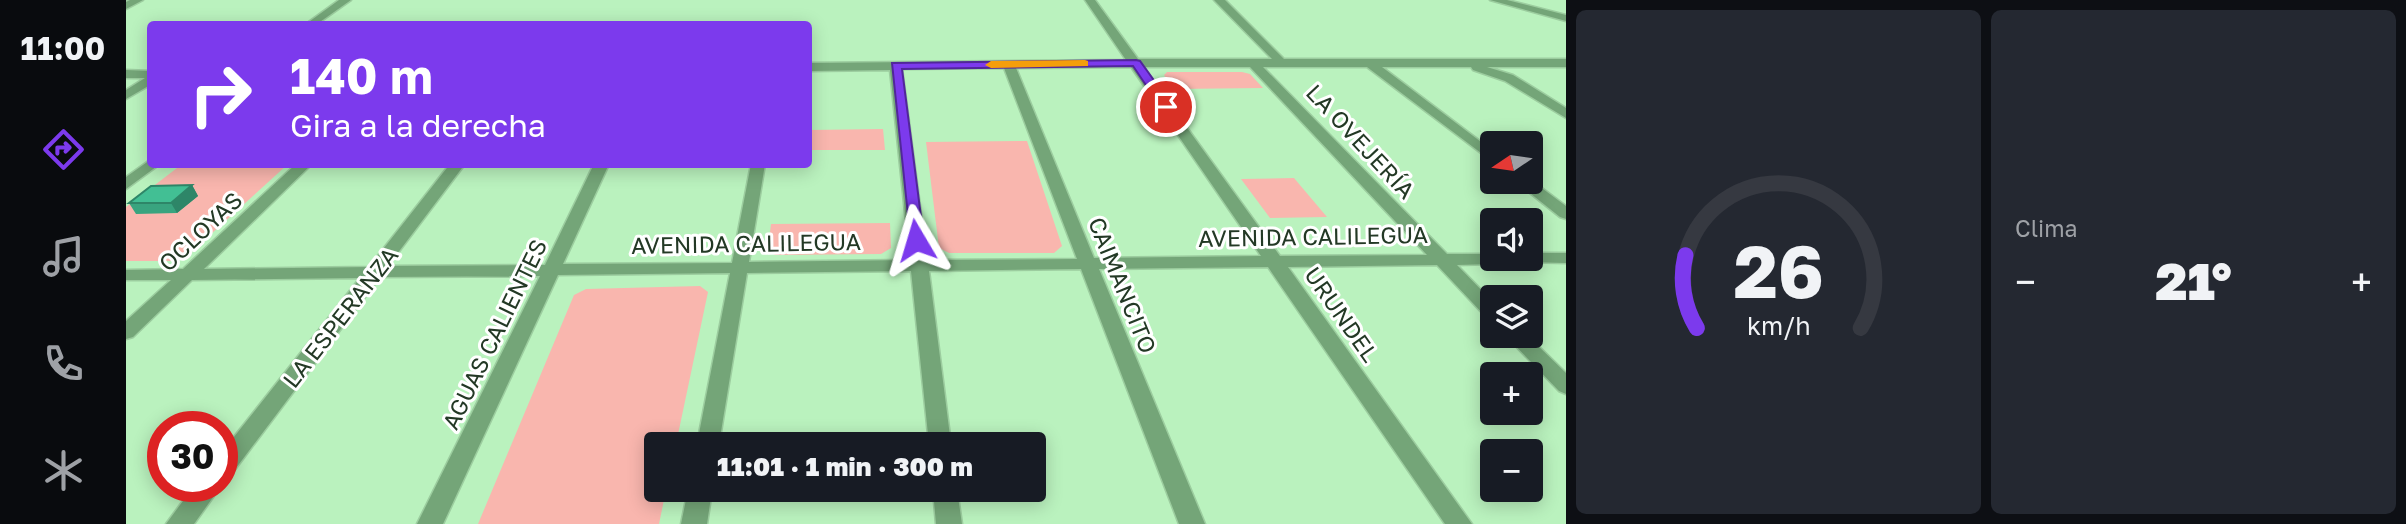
<!DOCTYPE html>
<html lang="es">
<head>
<meta charset="utf-8">
<style>
	body { margin:0; font-family:"Golos Text",sans-serif; background:#242831; color:#f1f3f6; height:100vh; display:flex; flex-direction:column; font-size:26px; white-space:nowrap }
	* { box-sizing:border-box; margin:0 }
	p { font-size:23px; color:#9ea1a6 }
	.icon { flex:none; width:38px; height:38px; fill:none; stroke:currentColor; stroke-width:2; stroke-linecap:round; stroke-linejoin:round }
	.map { position:relative; flex:1; overflow:hidden }
	.details { display:flex; flex-direction:column; gap:10px; padding:10px; background:#0d0f14; width:840px }
	.details>* { flex:none }
	.banner { position:absolute; left:21px; top:21px; width:665px; height:147px; border-radius:7px; box-shadow:0 4px 18px #0003; background:#7c3aed; color:#fff; overflow:hidden }
	.needle { width:46px; rotate:257deg }
	.fabs { position:absolute; left:1354px; top:131px; display:grid; gap:14px }
	.fabs a { display:grid; place-items:center; width:63px; height:63px; border-radius:7px; background:#171b24; box-shadow:0 4px 18px #0003; font-size:35px }
	.speed { position:absolute; left:21px; top:411px; display:flex; gap:14px; font-size:35px; font-weight:700; text-align:center }
	.speed>* { display:grid; place-content:center; width:91px; height:91px; border-radius:50%; background:#171b24; box-shadow:0 4px 18px #0003; line-height:1 }
	.speed .limit { border:10px solid #d22; background:#fff; color:#111 }
	.pin { position:absolute; display:grid; place-items:center; width:60px; height:60px; color:#fff; margin:-30px; border:4px solid #fff; border-radius:50%; box-shadow:0 2px 7px #0007 }
	.me { position:absolute; width:77px; margin:-38px; rotate:353deg; stroke-linejoin:round; filter:drop-shadow(0 0 5px #0008) }
	.turn { display:flex; align-items:center; gap:24px; height:147px; padding:0 28px; font-size:32px }
	.turn .icon { width:91px; height:91px; stroke-width:2.5 }
	.turn b { display:block; font-size:49px; line-height:60px }
	.big { font-size:52px; font-weight:800; line-height:1.1 }
	.details .tile { flex:1; display:flex; flex-direction:column; justify-content:center; gap:10px; min-width:0; padding:0 24px; border-radius:10px; background:#242831 }
	.details .dial { align-items:center; gap:0 }
	.dial svg { height:182px; overflow:visible; fill:none; stroke:#363941; stroke-width:7; stroke-linecap:round; text-anchor:middle }
	.dial text { fill:#f1f3f6; stroke:none }
	.heat { display:flex; justify-content:space-between; align-items:center; font-size:38px; direction:ltr }
	.details .tiles { flex:1; display:grid; gap:10px; grid-template-columns:repeat(2,1fr) }
	.trip { position:absolute; left:518px; top:432px; width:402px; height:70px; border-radius:7px; background:#171b24; box-shadow:0 4px 18px #0003; font-weight:800; line-height:70px; text-align:center }
	main { display:flex; flex:1; min-height:0 }
	.menu { display:flex; flex-direction:column; width:126px; justify-content:space-around; align-items:center; background:#090b0e; color:#9ea1a6 }
	.menu .icon { width:49px; height:49px }
	.menu .current { color:#7c3aed }
	.menu b { font-size:32px; color:#f1f3f6 }
	.map>svg:first-child { display:block }
	.green { fill:#f9b6ae }
	.lines { fill:none; stroke-linecap:round; stroke-linejoin:round }
	.minor-casing { stroke:#9ccd9f; stroke-width:3 }
	.minor { fill:#74a578; fill-rule:evenodd }
	.wall { fill:#39a47f }
	.shaded-wall { fill:#2e8668 }
	.building { fill:#42bf94; stroke:#2e8668; stroke-width:2 }
	.route { fill:#7c3aed; stroke:#51269a; stroke-width:2 }
	.slow { fill:#f59e0b }
	.labels { text-anchor:middle; dominant-baseline:central; stroke-width:6; stroke-linejoin:round; paint-order:stroke }
	.street-label { font-size:23px; fill:#233925; stroke:#fff }
</style>
</head>
<body>
<main>
<nav class="menu">
<b>11:00</b>
<svg class="icon current" aria-label="directions" viewBox="0 0 24 24"><path d="M12 3l9 9-9 9-9-9zM9 14v-3h6M13 9l2 2-2 2"/></svg>
<svg class="icon" aria-label="music" viewBox="0 0 24 24"><path d="M9 18V5l10-2v13"/><circle cx="6" cy="18" r="3"/><circle cx="16" cy="16" r="3"/></svg>
<svg class="icon" aria-label="phone" viewBox="0 0 24 24"><path d="M5 4h4l2 5-3 2q2 4 5 5l2-3 5 2v4C11 20 4 13 5 4z"/></svg>
<svg class="icon" aria-label="climate" viewBox="0 0 24 24"><path d="M12 3v18M4 7l16 10M4 17L20 7"/></svg>
</nav>
<div class="map">
<svg width="1440" height="524" viewBox="0 0 1440 524">
	<rect width="100%" height="100%" fill="#baf2be"/>
	<!-- green -->
	<g class="green">
		<polygon points="1041,72 1116,72 1124,74 1137,88 1048,89 1038,75"/>
		<polygon points="757,129 759,150 683,150 683,130"/>
		<polygon points="901,141 936,246 928,253 823,253 813,248 800,142"/>
		<polygon points="55,165 161,165 63,254 44,261 0,261 0,207"/>
		<polygon points="1168,178 1201,217 1144,218 1115,179"/>
		<polygon points="764,223 765,248 755,254 649,255 642,249 645,224"/>
		<polygon points="574,286 582,292 550,444 530,444 530,490 540,490 533,524 352,524 448,295 460,289"/>
	</g>
	<g class="lines">
		<defs>
			<g id="minor">
				<polygon points="4,0 17,0 0,9 0,2"/>
				<polygon points="213,0 225,0 191,24 180,24"/>
				<path d="M959,0H969L1012,59H1146L1088,0H1099L1158,59H1440V67H1361L1387,75L1440,108V118L1379,81L1347,70L1345,67H1256L1367,151V162L1241,67H1137L1321,254H1367V259H1376L1367,264L1331,265L1367,302V319L1360,317L1311,265L1162,267L1346,524H1319L1142,267L973,269L1079,524H1053L955,269L803,271L825,444H803L785,271L621,273L593,444H571L604,273L432,275L317,524H291L414,276L254,277L104,476L96,478V452L234,278L66,280L7,337L0,339V321L45,280H0V270L57,269L170,164H186L78,269L243,267L324,164H339L262,266L419,265L468,164H483L437,264L606,263L625,164H639L623,262L784,260L764,70L682,71V63L1000,60ZM1005,67L1135,256L968,258L890,68ZM1017,67H1124L1301,255L1154,256ZM878,68L951,259L801,260L776,69Z"/>
				<polygon points="1364,0 1381,0 1440,15 1440,21"/>
				<polygon points="0,70 24,71 24,85 0,99 0,90 19,78 0,78"/>
				<polygon points="24,160 24,164 34,164 0,189 0,177"/>
				<polygon points="1405,180 1440,206 1440,219 1434,217 1390,182"/>
				<polygon points="1405,253 1440,253 1440,263 1399,262 1397,259 1405,259"/>
				<polygon points="1380,336 1402,336 1440,373 1440,394 1433,391"/>
				<polygon points="68,486 95,486 68,524 40,524"/>
				<polygon points="562,490 586,490 581,524 555,524"/>
				<polygon points="807,490 831,490 836,524 810,524"/>
			</g>
		</defs>
		<!-- minor casing -->
		<use href="#minor" class="minor-casing"/>
		<!-- minor -->
		<use href="#minor" class="minor"/>
	</g>
	<!-- wall -->
	<polygon class="wall" points="66,185 72,196 51,213 10,214 3,203"/>
	<!-- shaded-wall -->
	<polygon class="shaded-wall" points="66,185 72,196 51,213 45,203"/>
	<!-- building -->
	<polygon class="building" points="66,185 45,203 3,203 25,186"/>
	<!-- route -->
	<polygon class="route" points="1010,60 1014,61 1045,104 1045,109 1036,109 1007,66 776,69 798,240 790,245 785,244 766,63"/>
	<!-- slow -->
	<polygon class="slow" points="959,60 962,61 962,66 865,68 859,65 865,61"/>
	<g class="labels">
		<!-- street labels -->
		<g class="street-label">
			<text transform="translate(1235 141) rotate(47)">LA OVEJERÍA</text>
			<text transform="translate(74 231) rotate(-43)">OCLOYAS</text>
			<text transform="translate(1187 236) rotate(-1)">AVENIDA CALILEGUA</text>
			<text transform="translate(620 243) rotate(-1)">AVENIDA CALILEGUA</text>
			<text transform="translate(997 285) rotate(68)">CAIMANCITO</text>
			<text transform="translate(1216 314) rotate(55)">URUNDEL</text>
			<text transform="translate(214 317) rotate(-52)">LA ESPERANZA</text>
			<text transform="translate(368 334) rotate(-64)">AGUAS CALIENTES</text>
		</g>
	</g>
</svg>
<div class="fabs">
<a><svg class="needle" viewBox="-14 -14 28 28"><path d="M0-13l5 13h-10z" fill="#e53935"/><path d="M0 13l5-13h-10z" fill="#9ea1a6"/></svg></a>
<a><svg class="icon" aria-label="sound" viewBox="0 0 24 24"><path d="M4 9h4l5-4v14l-5-4H4zM17 9q2 3 0 6"/></svg></a>
<a><svg class="icon" aria-label="layers" viewBox="0 0 24 24"><path d="M12 4l9 5-9 5-9-5zM3 14l9 5 9-5"/></svg></a>
<a>+</a>
<a>−</a>
</div>
<div class="speed"><div class="limit">30</div></div>
<div class="pin" style="left:1040px;top:107px;background:#d93025"><svg class="icon" aria-label="arrive" viewBox="0 0 24 24"><path d="M6 21V4h12l-3 4 3 4H6"/></svg></div>
<svg class="me" style="left:790px;top:240px" viewBox="-20 -20 40 40"><path d="M0-17L14 15 0 8-14 15z" fill="#7c3aed" stroke="#fff" stroke-width="4"/></svg>
<div class="trip">11:01 · 1 min · 300 m</div>
<div class="banner">
<div class="turn"><svg class="icon" aria-label="right" viewBox="0 0 24 24"><path d="M7 20v-9h11M14 6l5 5-5 5"/></svg><div><b>140 m</b>Gira a la derecha</div></div>
</div>
</div>
<section class="details">
<div class="tiles">
<div class="tile dial"><svg viewBox="0 0 100 80">
<path d="M14 69A42 42 0 1 1 86 69"/>
<path d="M14 69A42 42 0 0 1 9 37" stroke="#7c3aed"/>
<text x="50" y="56" font-size="32" font-weight="700">26</text>
<text x="50" y="72" font-size="11">km/h</text>
</svg></div>
<div class="tile"><p>Clima</p>
<div class="heat"><a>−</a><b class="big">21°</b><a>+</a></div>
</div>
</div>
</section>
</main>
</body>
</html>
